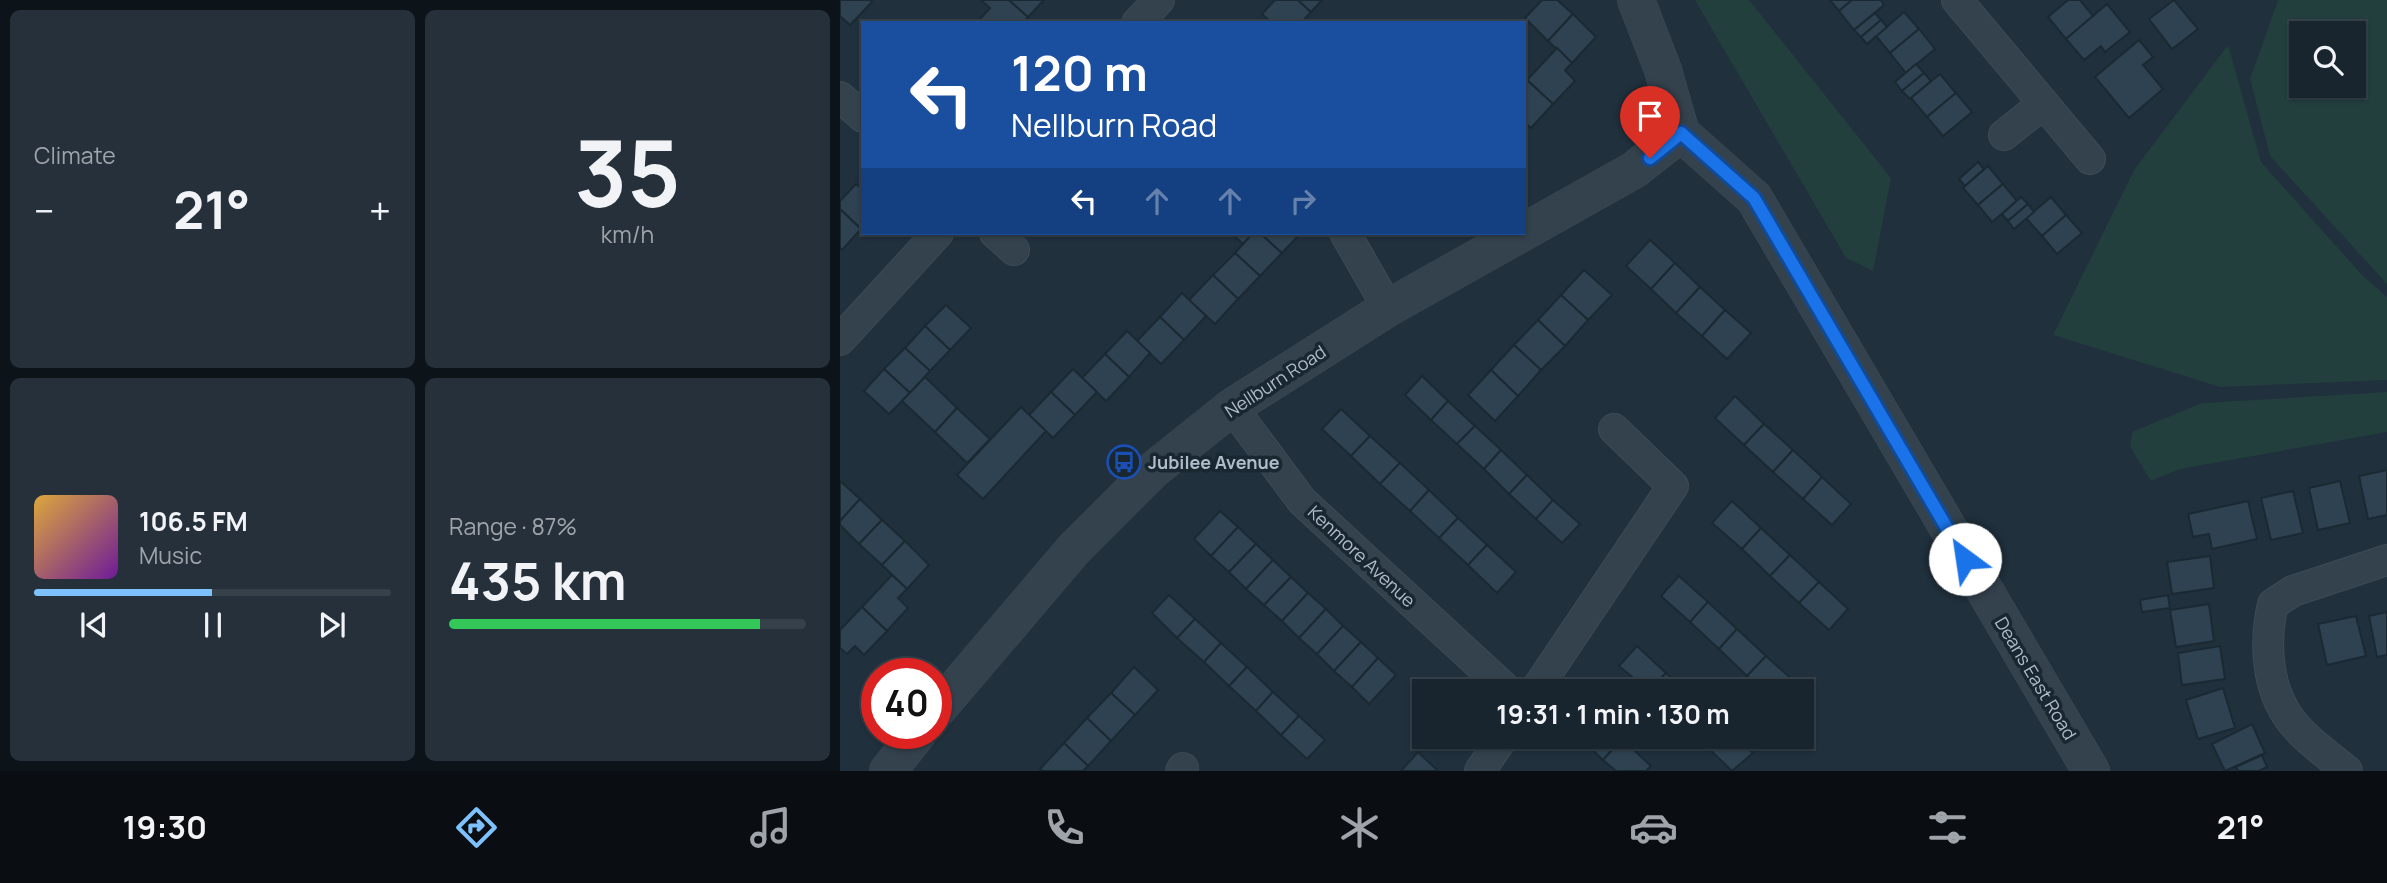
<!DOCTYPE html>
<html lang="en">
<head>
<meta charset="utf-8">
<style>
	body { margin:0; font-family:Manrope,sans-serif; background:#25303a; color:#f1f3f6; height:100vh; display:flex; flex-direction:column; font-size:26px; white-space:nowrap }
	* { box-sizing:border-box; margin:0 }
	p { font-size:23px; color:#9fa4aa }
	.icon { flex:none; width:38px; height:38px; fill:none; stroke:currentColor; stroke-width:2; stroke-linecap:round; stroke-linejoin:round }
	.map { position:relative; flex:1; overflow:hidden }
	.side { display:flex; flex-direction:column; gap:10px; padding:10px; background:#0d1419; width:840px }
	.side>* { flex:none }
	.hud { position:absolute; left:21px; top:21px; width:665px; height:214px; border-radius:0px; box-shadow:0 2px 5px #0004,0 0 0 2px #36414a; background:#1a4fa0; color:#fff; overflow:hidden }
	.controls { position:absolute; left:1449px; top:21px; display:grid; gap:14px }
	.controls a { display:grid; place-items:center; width:77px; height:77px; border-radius:0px; background:#18242e; box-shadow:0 2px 5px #0004,0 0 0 2px #36414a; font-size:35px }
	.speed { position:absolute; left:21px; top:658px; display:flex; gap:14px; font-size:35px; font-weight:700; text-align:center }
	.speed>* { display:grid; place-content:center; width:91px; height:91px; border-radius:50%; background:#18242e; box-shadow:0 2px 5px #0004,0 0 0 2px #36414a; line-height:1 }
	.speed .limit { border:10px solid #d22; background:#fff; color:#111 }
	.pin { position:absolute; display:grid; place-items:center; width:60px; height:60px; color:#fff; margin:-72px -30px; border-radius:50% 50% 50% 0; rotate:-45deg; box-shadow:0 0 7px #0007 }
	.pin .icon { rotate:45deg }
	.me { position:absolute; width:77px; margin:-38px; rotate:329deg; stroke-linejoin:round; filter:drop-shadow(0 0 5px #0008) }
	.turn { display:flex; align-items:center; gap:24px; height:147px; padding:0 35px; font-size:32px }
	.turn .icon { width:91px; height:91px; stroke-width:2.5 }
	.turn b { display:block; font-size:49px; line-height:60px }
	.lanes { display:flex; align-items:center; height:66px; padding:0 35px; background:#0003; justify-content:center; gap:35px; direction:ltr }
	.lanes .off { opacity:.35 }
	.big { font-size:52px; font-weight:700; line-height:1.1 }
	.side .tile { flex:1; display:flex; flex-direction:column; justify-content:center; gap:10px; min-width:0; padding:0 24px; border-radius:10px; background:#25303a }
	.side .dial { align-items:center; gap:0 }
	.dial b { font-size:91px; line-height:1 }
	.song { display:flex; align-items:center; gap:21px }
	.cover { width:84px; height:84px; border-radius:10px; background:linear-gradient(135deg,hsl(40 70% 55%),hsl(280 70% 35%)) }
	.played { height:7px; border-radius:4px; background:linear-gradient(90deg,#7dc2ff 50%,#36414a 50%) }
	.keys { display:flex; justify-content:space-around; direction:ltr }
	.heat { display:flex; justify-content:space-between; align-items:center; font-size:38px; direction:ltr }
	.charge { height:10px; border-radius:5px; background:linear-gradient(90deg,#34c759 87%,#36414a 0) }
	.side .tiles { flex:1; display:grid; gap:10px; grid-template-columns:repeat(2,1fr) }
	.trip { position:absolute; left:572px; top:679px; width:402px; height:70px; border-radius:0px; background:#18242e; box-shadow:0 2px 5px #0004,0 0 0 2px #36414a; font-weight:700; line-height:70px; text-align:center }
	.menu { display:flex; height:112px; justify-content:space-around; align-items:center; background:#0a0e12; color:#9fa4aa }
	.menu .icon { width:49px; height:49px }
	.menu .active { color:#7dc2ff }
	.menu b { font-size:32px; color:#f1f3f6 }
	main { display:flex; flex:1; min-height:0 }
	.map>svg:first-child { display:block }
	.green { fill:#223e3d; fill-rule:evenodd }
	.building { fill:#2e4251; stroke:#1b2933; stroke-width:2 }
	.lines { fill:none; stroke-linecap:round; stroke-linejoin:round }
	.minor-casing { stroke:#3d4b56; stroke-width:32 }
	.tertiary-casing { stroke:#3d4b56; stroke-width:38 }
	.minor { stroke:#34424d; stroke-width:30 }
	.tertiary { stroke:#34424d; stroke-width:37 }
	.route-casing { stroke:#114b97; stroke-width:18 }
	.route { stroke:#1a73e8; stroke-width:12 }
	.labels { text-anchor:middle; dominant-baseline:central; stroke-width:7; stroke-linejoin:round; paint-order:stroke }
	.street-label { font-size:18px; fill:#afbcc9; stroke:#192731 }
	.poi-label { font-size:18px; font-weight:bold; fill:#afbcc9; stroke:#192731; text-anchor:start }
</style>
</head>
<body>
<main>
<section class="side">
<div class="tiles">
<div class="tile"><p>Climate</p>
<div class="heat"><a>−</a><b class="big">21°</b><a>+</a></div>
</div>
<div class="tile dial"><b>35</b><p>km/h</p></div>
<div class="tile">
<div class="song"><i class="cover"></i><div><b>106.5 FM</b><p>Music</p></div></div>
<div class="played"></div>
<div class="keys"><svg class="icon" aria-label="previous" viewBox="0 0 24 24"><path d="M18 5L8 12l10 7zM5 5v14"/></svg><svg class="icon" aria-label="pause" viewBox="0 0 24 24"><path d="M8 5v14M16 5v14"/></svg><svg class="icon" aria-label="next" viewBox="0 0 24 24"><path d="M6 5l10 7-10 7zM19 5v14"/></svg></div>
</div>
<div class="tile"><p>Range · 87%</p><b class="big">435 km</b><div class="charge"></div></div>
</div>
</section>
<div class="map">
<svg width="1547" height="771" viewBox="0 0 1547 771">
	<rect width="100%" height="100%" fill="#20303d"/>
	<!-- green -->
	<g class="green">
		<polygon points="855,0 909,0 1051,178 1033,271 1006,258"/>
		<path d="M1438,0H1547V284L1430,156L1410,79ZM1514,33V86H1461V33Z"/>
		<polygon points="1388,45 1421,162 1522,275 1547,297 1547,380 1380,387 1213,335 1294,170"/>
		<polygon points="1547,392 1547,432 1340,469 1311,481 1290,447 1292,432 1362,403"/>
	</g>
	<!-- building -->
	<g class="building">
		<polygon points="0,0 30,0 32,2 10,25 0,16"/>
		<polygon points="141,0 169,0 188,17 183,23 144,23 140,19 150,8"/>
		<polygon points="169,0 204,0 188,17"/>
		<polygon points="435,0 458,0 471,12 461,23 432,23 422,14"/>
		<polygon points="458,0 482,0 471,12"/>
		<polygon points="702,0 717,0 733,14 708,41 685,18"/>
		<polygon points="990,0 1012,0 999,11"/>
		<polygon points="1012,0 1041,0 1044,5 1014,30 999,11"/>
		<polygon points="1228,0 1240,0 1253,16 1226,39 1208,17"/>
		<polygon points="1334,0 1358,29 1332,49 1309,19"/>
		<polygon points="1267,4 1290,32 1265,52 1261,46 1244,60 1226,39"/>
		<polygon points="1064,12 1079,29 1050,53 1036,36"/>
		<polygon points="1035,13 1041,20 1021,37 1014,30"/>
		<polygon points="733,14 756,37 732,63 708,41"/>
		<polygon points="1041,20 1047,27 1027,44 1021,37"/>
		<polygon points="1079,29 1095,49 1066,73 1050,53"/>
		<polygon points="1299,40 1313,57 1303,65 1323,89 1289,118 1255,77"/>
		<polygon points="717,48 732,63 725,70 735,81 713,104 687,80"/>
		<polygon points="1076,64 1084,73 1062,91 1055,82"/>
		<polygon points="1084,73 1091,81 1070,99 1062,91"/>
		<polygon points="1100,74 1116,93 1087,117 1071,98"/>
		<polygon points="687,80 713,104 691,128 684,122"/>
		<polygon points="1116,93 1132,112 1103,136 1087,117"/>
		<polygon points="1138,162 1144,169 1125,186 1119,179"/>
		<polygon points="1148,166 1163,184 1138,205 1123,188"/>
		<polygon points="16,184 23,190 21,229 0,209 0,201"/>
		<polygon points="1163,184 1177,201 1152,222 1138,205"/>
		<polygon points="1181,197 1188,204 1168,221 1162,214"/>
		<polygon points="1211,197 1226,215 1202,236 1186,218"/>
		<polygon points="1188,204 1194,212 1174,229 1168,221"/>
		<polygon points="0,209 21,229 2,250 0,248"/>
		<polygon points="1226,215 1242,233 1217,254 1202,236"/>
		<polygon points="391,233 413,233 403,244"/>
		<polygon points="413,233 420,233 442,253 420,276 395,253"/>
		<polygon points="420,233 461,233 442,253"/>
		<polygon points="810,240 835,263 811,289 786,266"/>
		<polygon points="395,253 420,276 398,299 373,275"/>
		<polygon points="835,263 860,287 836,313 811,289"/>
		<polygon points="744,270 772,295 748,320 721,295"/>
		<polygon points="373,275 398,299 375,324 349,300"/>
		<polygon points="860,287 885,310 862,336 836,313"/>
		<polygon points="342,293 366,316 344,340 320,317"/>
		<polygon points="721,295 748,320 725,346 698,320"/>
		<polygon points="106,305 131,328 110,350 85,326"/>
		<polygon points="885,310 911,333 887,359 862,336"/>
		<polygon points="320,317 344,340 321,364 297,341"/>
		<polygon points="698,320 725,346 701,370 674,345"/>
		<polygon points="85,326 110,350 90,371 65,348"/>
		<polygon points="287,331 310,353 289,377 265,354"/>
		<polygon points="674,345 701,370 678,396 651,370"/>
		<polygon points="65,348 90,371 70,393 44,369"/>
		<polygon points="265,354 289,377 266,401 242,378"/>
		<polygon points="44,369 70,393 49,414 24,391"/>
		<polygon points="233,369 257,392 235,415 211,392"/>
		<polygon points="651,370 678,396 655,421 628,395"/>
		<polygon points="582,376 608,401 591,420 565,395"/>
		<polygon points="85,377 117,408 95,432 62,401"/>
		<polygon points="211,392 235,415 213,438 189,415"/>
		<polygon points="895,396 924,424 904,445 875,418"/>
		<polygon points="608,401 635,426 617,444 591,420"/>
		<polygon points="181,407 206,431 143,499 117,475"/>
		<polygon points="117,408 150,439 127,463 95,432"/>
		<polygon points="501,409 530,436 511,456 482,429"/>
		<polygon points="924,424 953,450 933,472 904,445"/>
		<polygon points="635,426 661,450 644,469 617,444"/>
		<polygon points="530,436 560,463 540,484 511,456"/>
		<polygon points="661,450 687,475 669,494 644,469"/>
		<polygon points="953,450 982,477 963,499 933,472"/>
		<polygon points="560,463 589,490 570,511 540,484"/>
		<polygon points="1547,470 1547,515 1528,519 1519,476"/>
		<polygon points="687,475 713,500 696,519 669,494"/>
		<polygon points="982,477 1011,504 992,525 963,499"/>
		<polygon points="0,481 20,499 0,521"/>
		<polygon points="1500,481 1510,523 1478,530 1469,488"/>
		<polygon points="589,490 618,518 599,538 570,511"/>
		<polygon points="1453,491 1463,533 1431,540 1421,498"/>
		<polygon points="20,499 42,520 19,544 0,525 0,521"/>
		<polygon points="713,500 740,524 722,543 696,519"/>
		<polygon points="892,501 921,528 902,549 872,523"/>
		<polygon points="1408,501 1417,539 1372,549 1369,534 1353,537 1348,514"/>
		<polygon points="380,511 398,527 371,556 354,539"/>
		<polygon points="618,518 647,545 628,565 599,538"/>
		<polygon points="42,520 65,541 42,565 19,544"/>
		<polygon points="398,527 416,544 389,572 371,556"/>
		<polygon points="921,528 950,555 930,576 902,549"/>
		<polygon points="65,541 89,565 67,589 42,565"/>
		<polygon points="416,544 433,560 406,589 389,572"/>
		<polygon points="647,545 676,572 657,593 628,565"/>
		<polygon points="950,555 979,582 959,603 930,576"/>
		<polygon points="1370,556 1374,588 1332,594 1327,562"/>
		<polygon points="433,560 451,577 424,605 406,589"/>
		<polygon points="52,575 67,589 58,598 68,608 47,631 22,607"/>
		<polygon points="839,576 868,602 850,622 821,596"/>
		<polygon points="451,577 468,593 442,621 424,605"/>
		<polygon points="979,582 1008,609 989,630 959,603"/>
		<polygon points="468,593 486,609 459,638 442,621"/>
		<polygon points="329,595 355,619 337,638 312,613"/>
		<polygon points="1328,595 1330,608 1302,612 1300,600"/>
		<polygon points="868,602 897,629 879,649 850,622"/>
		<polygon points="1369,604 1374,641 1336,647 1330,610"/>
		<polygon points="22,607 47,631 24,655 15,646 7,654 0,648 0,630"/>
		<polygon points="486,609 503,626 477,654 459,638"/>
		<polygon points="1547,612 1547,655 1537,657 1529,616"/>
		<polygon points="1516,616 1526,656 1487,665 1478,624"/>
		<polygon points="355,619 381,643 364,662 337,638"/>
		<polygon points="503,626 521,642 494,671 477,654"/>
		<polygon points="897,629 926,656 907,676 879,649"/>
		<polygon points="521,642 538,658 512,687 494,671"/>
		<polygon points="381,643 407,667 389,686 364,662"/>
		<polygon points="797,646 826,673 809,691 779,666"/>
		<polygon points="1380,646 1385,679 1342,685 1338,653"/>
		<polygon points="926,656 955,682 947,691 924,691 907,676"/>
		<polygon points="538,658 556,675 529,704 512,687"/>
		<polygon points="294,667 318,690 295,715 271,693"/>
		<polygon points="407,667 433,692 416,711 389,686"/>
		<polygon points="826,673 841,686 846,691 809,691"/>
		<polygon points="1383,688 1395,728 1358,739 1346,700"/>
		<polygon points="433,692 459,716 441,735 416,711"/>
		<polygon points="271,693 295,715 271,741 247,718"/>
		<polygon points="459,716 485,740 467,759 441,735"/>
		<polygon points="247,718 271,741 248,766 224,743"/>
		<polygon points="1412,724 1425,753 1385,771 1372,744"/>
		<polygon points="739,737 779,737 782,739 763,760"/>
		<polygon points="874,737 895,737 913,753 892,771 866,746"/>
		<polygon points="782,739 811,766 806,771 776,771 763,760"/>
		<polygon points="224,743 248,766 243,771 203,771 200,769"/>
		<polygon points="578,752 598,771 561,771"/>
		<polygon points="1422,755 1427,767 1419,771 1398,771 1396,767"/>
	</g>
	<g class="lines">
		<defs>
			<g id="minor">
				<polyline points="1117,0 1250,159"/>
				<polyline points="297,23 319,0"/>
				<polyline points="0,97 23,117"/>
				<polyline points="1164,135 1203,104"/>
				<polyline points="155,233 174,250"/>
				<polyline points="505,233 548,308"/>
				<polyline points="0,340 98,233"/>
				<polyline points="392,407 462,501 668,691"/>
				<polyline points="695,691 833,486 774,429"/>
				<polyline points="341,771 343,768"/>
				<polyline points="640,771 663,737"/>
				<path d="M1507,771C1486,753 1458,735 1444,710C1426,679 1425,637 1433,604L1453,591L1547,560"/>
			</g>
			<g id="tertiary">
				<polyline points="796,0 823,70 841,133"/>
				<polyline points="841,133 914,198 1251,771"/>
				<polyline points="96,711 234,549 312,471 392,407 548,308 794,170 841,133"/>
				<polyline points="48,771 78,733"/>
			</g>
		</defs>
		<!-- minor casing -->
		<use href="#minor" class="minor-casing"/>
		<!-- tertiary casing -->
		<use href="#tertiary" class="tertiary-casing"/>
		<!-- minor -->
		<use href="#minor" class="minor"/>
		<!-- tertiary -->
		<use href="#tertiary" class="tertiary"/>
	</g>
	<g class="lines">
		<defs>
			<polyline id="route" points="810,158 841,133 914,198 1125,559"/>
		</defs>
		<!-- route casing -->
		<use href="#route" class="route-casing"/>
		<!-- route -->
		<use href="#route" class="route"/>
	</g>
	<!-- icons -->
	<defs>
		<symbol id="bus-ring" viewBox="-11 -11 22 22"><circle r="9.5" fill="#192731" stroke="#1a4fb4" stroke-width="1.5"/><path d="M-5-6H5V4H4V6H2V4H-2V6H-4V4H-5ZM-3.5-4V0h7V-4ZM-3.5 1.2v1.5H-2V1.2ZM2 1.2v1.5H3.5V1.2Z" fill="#1a4fb4"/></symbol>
	</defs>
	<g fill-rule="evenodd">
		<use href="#bus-ring" x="265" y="443" width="38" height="38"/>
	</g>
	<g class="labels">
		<!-- street labels -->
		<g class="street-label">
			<text transform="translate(435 381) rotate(-33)">Nellburn Road</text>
			<text transform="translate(522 556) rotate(43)">Kenmore Avenue</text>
			<text transform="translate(1196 678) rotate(59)">Deans East Road</text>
		</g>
		<!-- poi labels -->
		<g class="poi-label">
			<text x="308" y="462">Jubilee Avenue</text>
		</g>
	</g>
</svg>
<div class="controls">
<a><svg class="icon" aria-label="search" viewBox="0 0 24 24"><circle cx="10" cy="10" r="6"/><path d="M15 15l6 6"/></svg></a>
</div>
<div class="speed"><div class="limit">40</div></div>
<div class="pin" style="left:810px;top:158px;background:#d93025"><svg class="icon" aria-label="arrive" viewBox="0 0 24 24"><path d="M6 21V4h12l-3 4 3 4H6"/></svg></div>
<svg class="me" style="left:1125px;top:559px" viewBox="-20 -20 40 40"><circle r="19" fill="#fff"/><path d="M0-13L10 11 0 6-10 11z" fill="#1a73e8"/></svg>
<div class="trip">19:31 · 1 min · 130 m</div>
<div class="hud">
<div class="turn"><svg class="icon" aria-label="left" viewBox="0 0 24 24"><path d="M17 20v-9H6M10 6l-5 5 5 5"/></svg><div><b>120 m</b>Nellburn Road</div></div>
<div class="lanes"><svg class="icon" aria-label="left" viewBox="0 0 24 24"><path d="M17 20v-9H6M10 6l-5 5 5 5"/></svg><svg class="icon off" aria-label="ahead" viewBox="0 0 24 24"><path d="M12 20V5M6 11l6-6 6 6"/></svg><svg class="icon off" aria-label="ahead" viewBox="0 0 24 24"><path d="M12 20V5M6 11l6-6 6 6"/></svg><svg class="icon off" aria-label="right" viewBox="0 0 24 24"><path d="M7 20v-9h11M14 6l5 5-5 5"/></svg></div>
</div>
</div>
</main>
<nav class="menu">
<b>19:30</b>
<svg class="icon active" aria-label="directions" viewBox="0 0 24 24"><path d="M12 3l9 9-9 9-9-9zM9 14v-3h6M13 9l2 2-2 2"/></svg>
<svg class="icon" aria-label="music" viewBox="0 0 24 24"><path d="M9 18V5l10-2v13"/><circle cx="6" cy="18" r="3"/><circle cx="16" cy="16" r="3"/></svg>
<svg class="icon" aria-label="phone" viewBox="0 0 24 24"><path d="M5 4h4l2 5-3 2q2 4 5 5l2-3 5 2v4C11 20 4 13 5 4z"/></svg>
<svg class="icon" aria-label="climate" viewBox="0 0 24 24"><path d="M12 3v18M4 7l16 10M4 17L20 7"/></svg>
<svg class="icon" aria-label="car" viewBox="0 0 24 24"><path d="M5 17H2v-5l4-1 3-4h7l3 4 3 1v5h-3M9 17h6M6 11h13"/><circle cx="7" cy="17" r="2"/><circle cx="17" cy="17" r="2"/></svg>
<svg class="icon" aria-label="filters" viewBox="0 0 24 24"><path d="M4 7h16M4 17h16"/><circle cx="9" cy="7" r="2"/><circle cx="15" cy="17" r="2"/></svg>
<b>21°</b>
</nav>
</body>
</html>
